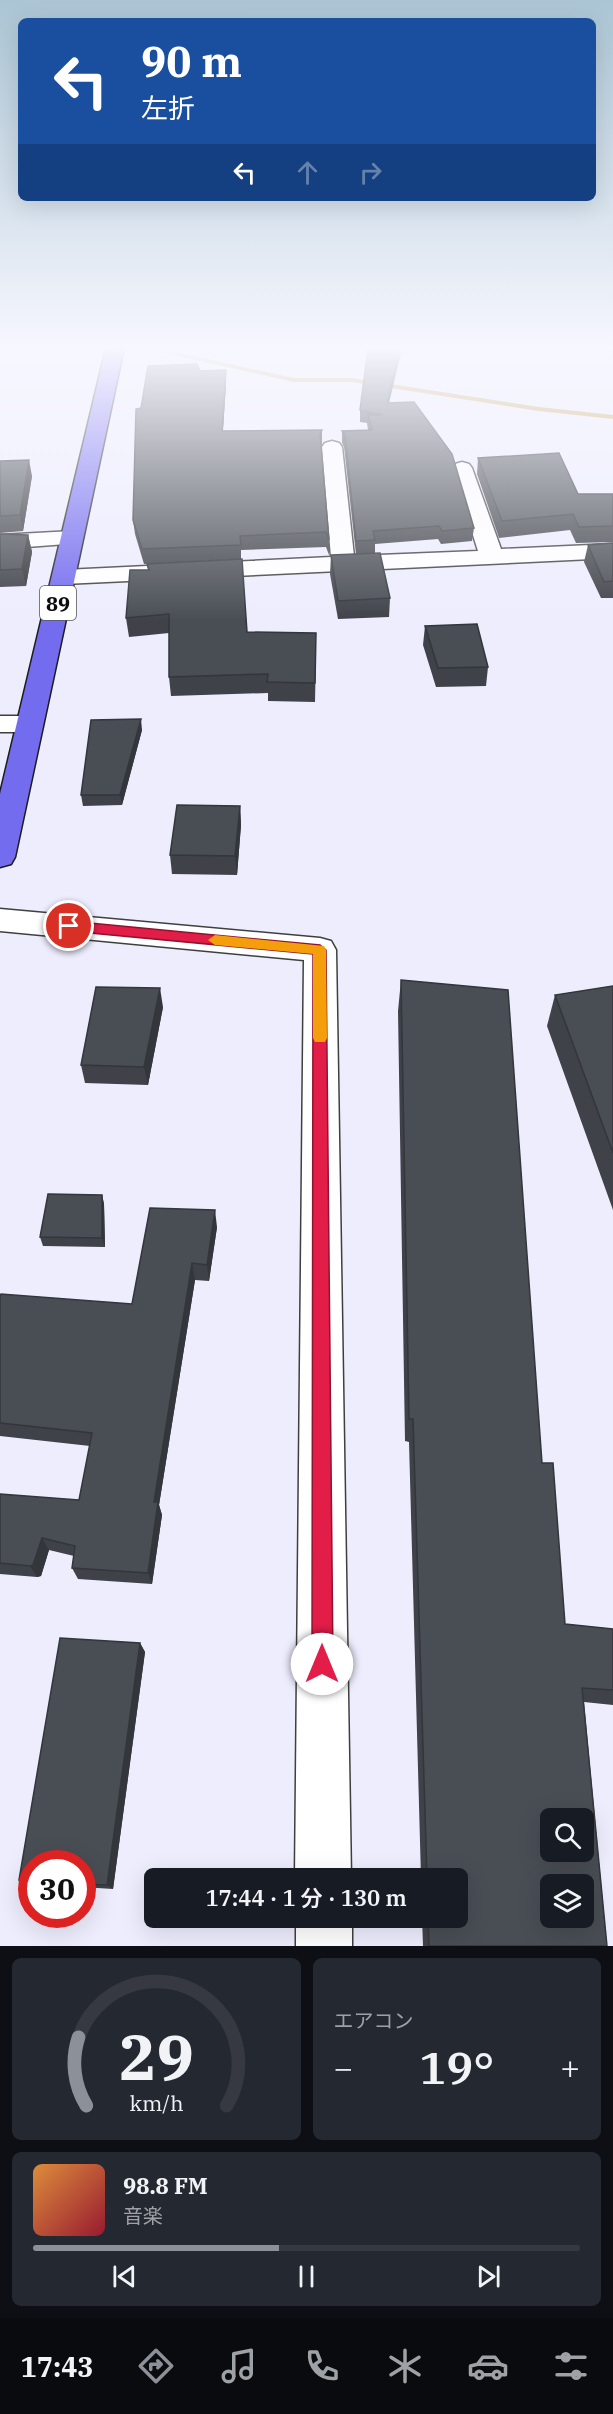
<!DOCTYPE html>
<html lang="ja">
<head>
<meta charset="utf-8">
<style>
	body { margin:0; font-family:"IBM Plex Serif","Noto Sans JP",serif; background:#242831; color:#f1f3f6; height:100vh; display:flex; flex-direction:column; font-size:22px; white-space:nowrap }
	* { box-sizing:border-box; margin:0 }
	p { font-size:20px; color:#9ea1a6 }
	.icon { flex:none; width:33px; height:33px; fill:none; stroke:currentColor; stroke-width:2; stroke-linecap:round; stroke-linejoin:round }
	.map { position:relative; height:1946px; overflow:hidden }
	.side { display:flex; flex-direction:column; gap:12px; padding:12px; background:#0d0f14; flex:1 }
	.side>* { flex:none }
	.banner { position:absolute; left:18px; top:18px; width:578px; height:183px; border-radius:9px; box-shadow:0 6px 24px #0002; background:#1a4fa0; color:#fff; overflow:hidden }
	.controls { position:absolute; left:540px; top:1808px; display:grid; gap:12px }
	.controls a { display:grid; place-items:center; width:54px; height:54px; border-radius:9px; background:#171b24; box-shadow:0 6px 24px #0002; font-size:30px }
	.speed { position:absolute; left:18px; top:1850px; display:flex; gap:12px; font-size:30px; font-weight:700; text-align:center }
	.speed>* { display:grid; place-content:center; width:78px; height:78px; border-radius:50%; background:#171b24; box-shadow:0 6px 24px #0002; line-height:1 }
	.speed .limit { border:9px solid #d22; background:#fff; color:#111 }
	.pin { position:absolute; display:grid; place-items:center; width:51px; height:51px; color:#fff; margin:-26px; border:3px solid #fff; border-radius:50%; box-shadow:0 2px 6px #0007 }
	.me { position:absolute; width:66px; margin:-33px; rotate:0deg; stroke-linejoin:round; filter:drop-shadow(0 0 4px #0008) }
	.turn { display:flex; align-items:center; gap:21px; height:126px; padding:0 24px; font-size:27px }
	.turn .icon { width:78px; height:78px; stroke-width:2.5 }
	.turn b { display:block; font-size:42px; line-height:51px }
	.lanes { display:flex; align-items:center; height:57px; padding:0 24px; background:#0003; justify-content:center; gap:30px; direction:ltr }
	.lanes .off { opacity:.35 }
	.big { font-size:45px; font-weight:600; line-height:1.1 }
	.side .card { flex:1; display:flex; flex-direction:column; justify-content:center; gap:9px; min-width:0; padding:0 21px; border-radius:9px; background:#242831 }
	.side .dial { align-items:center; gap:0 }
	.dial svg { height:156px; overflow:visible; fill:none; stroke:#363941; stroke-width:7; stroke-linecap:round; text-anchor:middle }
	.dial text { fill:#f1f3f6; stroke:none }
	.song { display:flex; align-items:center; gap:18px }
	.cover { width:72px; height:72px; border-radius:9px; background:linear-gradient(135deg,hsl(30 70% 55%),hsl(350 70% 35%)) }
	.played { height:6px; border-radius:3px; background:linear-gradient(90deg,#8c9099 45%,#363941 45%) }
	.keys { display:flex; justify-content:space-around; direction:ltr }
	.heat { display:flex; justify-content:space-between; align-items:center; font-size:33px; direction:ltr }
	.side .tiles { flex:1; display:grid; gap:12px; grid-template-columns:1fr 1fr }
	.card:last-child { grid-column:span 2 }
	.trip { position:absolute; left:144px; top:1868px; width:324px; height:60px; border-radius:9px; background:#171b24; box-shadow:0 6px 24px #0002; font-weight:600; line-height:60px; text-align:center }
	.dock { display:flex; height:96px; justify-content:space-around; align-items:center; background:#090b0e; color:#9ea1a6 }
	.dock .icon { width:42px; height:42px }
	.dock .active { color:#8c9099 }
	.dock b { font-size:27px; color:#f1f3f6 }
	.map>svg:first-child { display:block }
	.lines { fill:none; stroke-linecap:round; stroke-linejoin:round }
	.stream { fill:#c29c42; fill-rule:evenodd }
	.minor-casing { stroke:#3f3f3f; stroke-width:3 }
	.major-casing { stroke:#1d1d1d; stroke-width:3 }
	.minor { fill:#fff; fill-rule:evenodd }
	.major { fill:#746cee; fill-rule:evenodd }
	.wall { fill:#3f4248 }
	.shaded-wall { fill:#33363b }
	.building { fill:#494d54; stroke:#33363b; stroke-width:1.5; fill-rule:evenodd }
	.route { fill:#e11d48; stroke:#92132f; stroke-width:1.5 }
	.slow { fill:#f59e0b }
	.labels { text-anchor:middle; dominant-baseline:central; stroke-width:6; stroke-linejoin:round; paint-order:stroke }
	.shield { fill:#fff; stroke:#555; stroke-width:1.5 }
	.shield-label { font-size:20px; font-weight:bold; fill:#0c0c0c }
</style>
</head>
<body>
<div class="map">
<svg width="613" height="1946" viewBox="0 0 613 1946">
	<rect width="100%" height="100%" fill="#eeedfe"/>
	<g class="lines">
		<!-- stream -->
		<polygon class="stream" points="142,348 157,348 294,378 352,378 539,407 613,415 613,419 539,411 352,382 294,382"/>
		<defs>
			<g id="minor">
				<polygon points="332,441 339,443 342,447 354,556 478,551 452,468 455,464 462,462 469,464 472,468 501,549 613,544 613,558 64,584 56,582 52,577 56,572 64,570 331,557 322,447 325,443"/>
				<polygon points="72,531 80,533 83,538 80,543 0,549 0,535"/>
				<polygon points="0,716 30,716 40,718 43,724 40,730 30,732 0,732"/>
				<polygon points="0,909 320,938 331,941 336,950 351,1878 295,1878 304,960 0,931"/>
				<rect x="296" y="1917" width="56" height="29"/>
			</g>
			<polygon id="major" points="106,348 124,348 15,857 11,864 0,867 0,794"/>
		</defs>
		<!-- minor casing -->
		<use href="#minor" class="minor-casing"/>
		<!-- major casing -->
		<use href="#major" class="major-casing"/>
		<!-- minor -->
		<use href="#minor" class="minor"/>
		<!-- major -->
		<use href="#major" class="major"/>
	</g>
	<!-- wall -->
	<g class="wall">
		<polygon points="368,348 402,348 389,403 474,528 472,541 441,544 438,539 375,544 375,553 356,554 344,447 342,443 342,431 368,430 367,423 360,422 360,410"/>
		<polygon points="200,371 226,384 223,431 322,430 322,443 321,445 329,540 329,555 326,547 241,550 241,559 144,564 135,534 133,520 141,408"/>
		<polygon points="478,458 578,494 613,494 613,542 576,543 570,530 499,538 477,474"/>
		<polygon points="0,461 32,476 23,531 0,533"/>
		<polygon points="0,534 28,535 32,552 26,586 0,587"/>
		<polygon points="613,543 613,598 601,598 584,562 588,545"/>
		<polygon points="331,555 390,598 389,617 338,619 330,574"/>
		<polygon points="147,564 247,632 316,652 315,702 268,701 268,693 171,696 169,677 169,633 129,637 126,618 148,570"/>
		<polygon points="425,626 488,667 486,686 436,687 423,645"/>
		<polygon points="142,730 122,805 83,806 81,795"/>
		<polygon points="240,806 241,825 237,875 172,874 170,855"/>
		<polygon points="401,980 542,1463 565,1624 613,1629 613,1705 584,1702 607,1946 423,1946 422,1917 458,1917 458,1878 421,1878 409,1442 405,1441 398,1011"/>
		<polygon points="613,986 613,1210 547,1026 555,995"/>
		<polygon points="163,1007 148,1085 85,1083 81,1065"/>
		<polygon points="102,1195 104,1204 105,1247 43,1246 40,1237"/>
		<polygon points="217,1227 209,1281 195,1280 159,1505 162,1515 152,1584 78,1579 72,1568 74,1556 49,1550 41,1576 37,1577 0,1574 0,1494 79,1500 90,1446 0,1436 0,1297 132,1304"/>
		<polygon points="140,1643 145,1652 113,1889 82,1887 82,1863 32,1863 32,1884 27,1883 19,1880"/>
	</g>
	<!-- shaded-wall -->
	<g class="shaded-wall">
		<polygon points="400,348 402,348 386,415 387,403"/>
		<polygon points="226,370 226,384 222,444 222,431"/>
		<polygon points="322,430 322,443 320,447 320,434"/>
		<polygon points="29,460 32,476 23,531 20,515"/>
		<polygon points="28,535 32,552 26,586 22,569"/>
		<polygon points="141,719 142,730 122,805 120,795"/>
		<polygon points="240,806 241,825 237,875 235,856"/>
		<polygon points="160,988 163,1007 148,1085 144,1067"/>
		<polygon points="102,1195 104,1204 105,1247 102,1238"/>
		<polygon points="215,1210 217,1227 209,1281 207,1265"/>
		<polygon points="192,1263 195,1280 159,1505 162,1515 152,1584 148,1573 154,1502"/>
		<polygon points="42,1538 49,1550 41,1576 37,1577 30,1566"/>
		<polygon points="140,1643 145,1652 113,1889 107,1885"/>
	</g>
	<!-- building -->
	<g class="building">
		<polygon points="368,348 400,348 387,403 414,402 452,454 474,528 442,531 439,526 373,531 375,540 356,541 345,435 342,431 372,430 368,415 382,415 360,410"/>
		<polygon points="197,364 200,371 226,370 222,431 322,430 320,434 329,540 326,532 240,536 241,545 142,549 133,520 136,409 141,408 148,366"/>
		<polygon points="559,453 578,494 613,494 613,526 579,527 573,514 502,521 478,458"/>
		<polygon points="29,460 20,515 0,516 0,461"/>
		<polygon points="0,534 28,535 22,569 0,570"/>
		<polygon points="613,543 613,581 604,582 588,545"/>
		<polygon points="380,553 390,598 338,601 331,555"/>
		<polygon points="242,559 247,632 316,633 315,683 267,682 268,674 169,677 169,614 126,618 130,570 149,570 147,564"/>
		<polygon points="477,624 488,667 438,668 425,626"/>
		<polygon points="141,719 120,795 81,795 91,720"/>
		<polygon points="177,805 240,806 235,856 170,855"/>
		<path d="M401,980L508,990L542,1463H553L565,1624L613,1629V1690L582,1688L607,1946H429L428,1917H458V1878H427L413,1419H409ZM550,1818H584V1851H550ZM550,1884H584V1917H550Z"/>
		<polygon points="613,986 613,1153 555,995"/>
		<polygon points="96,987 160,988 144,1067 81,1065"/>
		<polygon points="48,1194 102,1195 102,1238 40,1237"/>
		<polygon points="150,1208 215,1210 207,1265 192,1263 154,1502 158,1502 148,1573 72,1568 75,1546 42,1538 33,1565 30,1566 0,1563 0,1494 79,1500 92,1433 0,1423 0,1297 1,1294 132,1304"/>
		<polygon points="60,1638 140,1643 107,1885 82,1884 82,1863 32,1863 32,1881 19,1880"/>
	</g>
	<!-- sky -->
	<linearGradient id="sky" x2="0" y2="1"><stop stop-color="#abc5d4"/><stop offset="0.56" stop-color="#f7f7ff"/><stop offset="1" stop-color="#f7f7ff" stop-opacity="0"/></linearGradient>
	<rect width="613" height="621" fill="url(#sky)"/>
	<!-- route -->
	<polygon class="route" points="69,921 320,945 326,950 333,1664 330,1671 322,1674 315,1671 312,1664 313,954 69,931 62,926"/>
	<!-- slow -->
	<polygon class="slow" points="215,935 324,946 326,950 327,1038 325,1042 315,1042 313,1038 313,954 215,945 208,940"/>
	<g class="labels">
		<!-- shield labels -->
		<rect class="shield" x="40" y="586" width="36" height="34" rx="4.5"/>
		<g class="shield-label">
			<text x="58" y="603">89</text>
		</g>
	</g>
</svg>
<div class="controls">
<a><svg class="icon" aria-label="search" viewBox="0 0 24 24"><circle cx="10" cy="10" r="6"/><path d="M15 15l6 6"/></svg></a>
<a><svg class="icon" aria-label="layers" viewBox="0 0 24 24"><path d="M12 4l9 5-9 5-9-5zM3 14l9 5 9-5"/></svg></a>
</div>
<div class="speed"><div class="limit">30</div></div>
<div class="pin" style="left:69px;top:926px;background:#d93025"><svg class="icon" aria-label="arrive" viewBox="0 0 24 24"><path d="M6 21V4h12l-3 4 3 4H6"/></svg></div>
<svg class="me" style="left:322px;top:1664px" viewBox="-20 -20 40 40"><circle r="19" fill="#fff"/><path d="M0-13L10 11 0 6-10 11z" fill="#e11d48"/></svg>
<div class="trip">17:44 · 1 分 · 130 m</div>
<div class="banner">
<div class="turn"><svg class="icon" aria-label="left" viewBox="0 0 24 24"><path d="M17 20v-9H6M10 6l-5 5 5 5"/></svg><div><b>90 m</b>左折</div></div>
<div class="lanes"><svg class="icon" aria-label="left" viewBox="0 0 24 24"><path d="M17 20v-9H6M10 6l-5 5 5 5"/></svg><svg class="icon off" aria-label="ahead" viewBox="0 0 24 24"><path d="M12 20V5M6 11l6-6 6 6"/></svg><svg class="icon off" aria-label="right" viewBox="0 0 24 24"><path d="M7 20v-9h11M14 6l5 5-5 5"/></svg></div>
</div>
</div>
<section class="side">
<div class="tiles">
<div class="card dial"><svg viewBox="0 0 100 80">
<path d="M14 69A42 42 0 1 1 86 69"/>
<path d="M14 69A42 42 0 0 1 10 34" stroke="#8c9099"/>
<text x="50" y="56" font-size="32" font-weight="700">29</text>
<text x="50" y="72" font-size="11">km/h</text>
</svg></div>
<div class="card"><p>エアコン</p>
<div class="heat"><a>−</a><b class="big">19°</b><a>+</a></div>
</div>
<div class="card">
<div class="song"><i class="cover"></i><div><b>98.8 FM</b><p>音楽</p></div></div>
<div class="played"></div>
<div class="keys"><svg class="icon" aria-label="previous" viewBox="0 0 24 24"><path d="M18 5L8 12l10 7zM5 5v14"/></svg><svg class="icon" aria-label="pause" viewBox="0 0 24 24"><path d="M8 5v14M16 5v14"/></svg><svg class="icon" aria-label="next" viewBox="0 0 24 24"><path d="M6 5l10 7-10 7zM19 5v14"/></svg></div>
</div>
</div>
</section>
<nav class="dock">
<b>17:43</b>
<svg class="icon active" aria-label="directions" viewBox="0 0 24 24"><path d="M12 3l9 9-9 9-9-9zM9 14v-3h6M13 9l2 2-2 2"/></svg>
<svg class="icon" aria-label="music" viewBox="0 0 24 24"><path d="M9 18V5l10-2v13"/><circle cx="6" cy="18" r="3"/><circle cx="16" cy="16" r="3"/></svg>
<svg class="icon" aria-label="phone" viewBox="0 0 24 24"><path d="M5 4h4l2 5-3 2q2 4 5 5l2-3 5 2v4C11 20 4 13 5 4z"/></svg>
<svg class="icon" aria-label="climate" viewBox="0 0 24 24"><path d="M12 3v18M4 7l16 10M4 17L20 7"/></svg>
<svg class="icon" aria-label="car" viewBox="0 0 24 24"><path d="M5 17H2v-5l4-1 3-4h7l3 4 3 1v5h-3M9 17h6M6 11h13"/><circle cx="7" cy="17" r="2"/><circle cx="17" cy="17" r="2"/></svg>
<svg class="icon" aria-label="filters" viewBox="0 0 24 24"><path d="M4 7h16M4 17h16"/><circle cx="9" cy="7" r="2"/><circle cx="15" cy="17" r="2"/></svg>
</nav>
</body>
</html>
